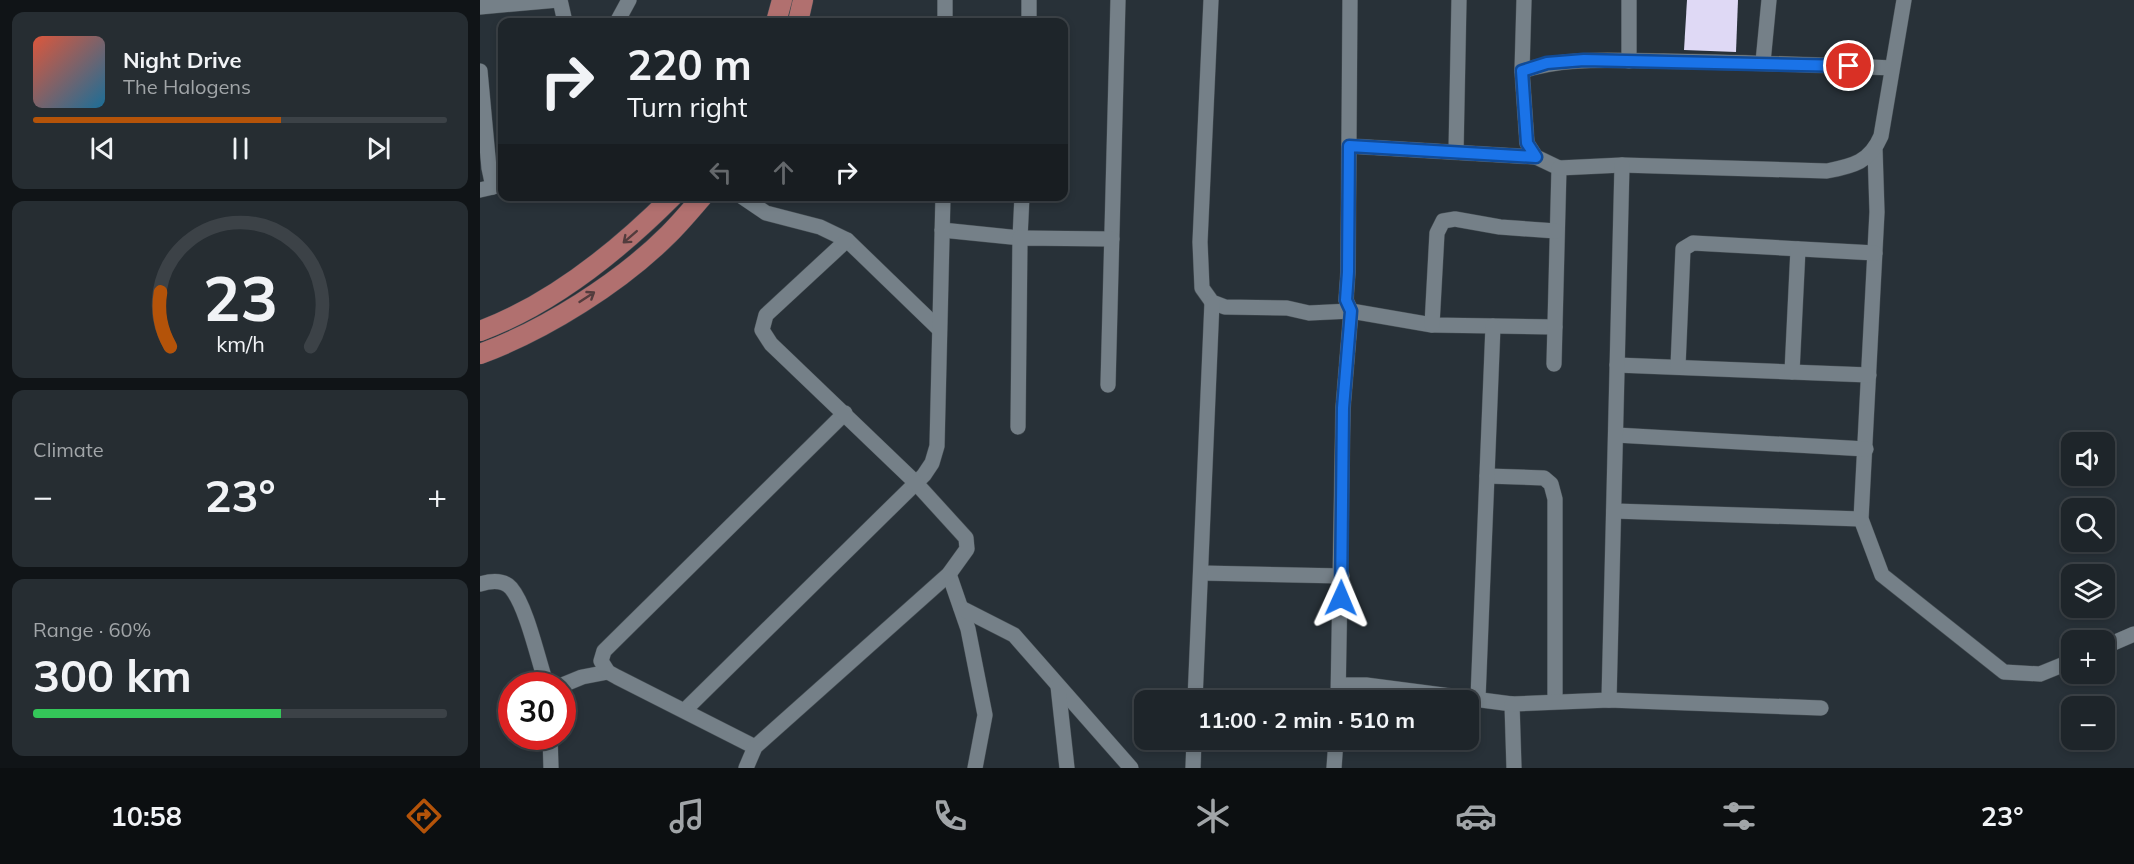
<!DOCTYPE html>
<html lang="en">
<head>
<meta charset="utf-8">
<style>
	body { margin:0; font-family:Mulish,sans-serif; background:#262d32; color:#f1f3f6; height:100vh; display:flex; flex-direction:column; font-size:22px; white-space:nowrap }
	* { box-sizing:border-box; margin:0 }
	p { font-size:20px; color:#a1a5a8 }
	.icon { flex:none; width:33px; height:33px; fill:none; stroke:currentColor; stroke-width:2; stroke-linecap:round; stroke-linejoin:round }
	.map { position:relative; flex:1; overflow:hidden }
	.panel { display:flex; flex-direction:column; gap:12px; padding:12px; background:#101417; width:480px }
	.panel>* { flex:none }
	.top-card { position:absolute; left:18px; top:18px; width:570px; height:183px; border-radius:12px; box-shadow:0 3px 9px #0003,0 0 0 2px #3c4247; background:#1e252a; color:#f1f3f6; overflow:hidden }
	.controls { position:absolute; left:1581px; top:432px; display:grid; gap:12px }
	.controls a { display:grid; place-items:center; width:54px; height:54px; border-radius:12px; background:#1e252a; box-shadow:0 3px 9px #0003,0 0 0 2px #3c4247; font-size:30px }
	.speed { position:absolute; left:18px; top:672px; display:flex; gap:12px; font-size:30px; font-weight:700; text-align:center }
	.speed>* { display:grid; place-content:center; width:78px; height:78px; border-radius:50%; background:#1e252a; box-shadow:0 3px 9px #0003,0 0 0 2px #3c4247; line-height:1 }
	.speed .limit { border:9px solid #d22; background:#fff; color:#111 }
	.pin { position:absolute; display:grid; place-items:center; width:51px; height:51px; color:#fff; margin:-26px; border:3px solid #fff; border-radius:50%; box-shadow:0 2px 6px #0007 }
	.me { position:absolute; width:66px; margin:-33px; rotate:1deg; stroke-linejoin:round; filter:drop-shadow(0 0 4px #0008) }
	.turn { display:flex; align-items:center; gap:21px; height:126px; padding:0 30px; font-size:27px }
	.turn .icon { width:78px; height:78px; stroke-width:2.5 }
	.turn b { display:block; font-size:42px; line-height:51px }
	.lanes { display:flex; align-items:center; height:57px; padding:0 30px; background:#0003; justify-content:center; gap:30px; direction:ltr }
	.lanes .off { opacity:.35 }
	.big { font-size:45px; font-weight:700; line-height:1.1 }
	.panel .tile { flex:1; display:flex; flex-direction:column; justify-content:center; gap:9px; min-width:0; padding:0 21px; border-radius:12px; background:#262d32 }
	.panel .dial { align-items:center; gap:0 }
	.dial svg { height:156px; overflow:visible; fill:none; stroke:#3c4247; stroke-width:7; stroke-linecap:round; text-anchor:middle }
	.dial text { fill:#f1f3f6; stroke:none }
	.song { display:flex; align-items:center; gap:18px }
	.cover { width:72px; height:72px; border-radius:9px; background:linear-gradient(135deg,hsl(10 70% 55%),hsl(200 70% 35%)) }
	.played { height:6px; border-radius:3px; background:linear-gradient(90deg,#b45309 60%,#3c4247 60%) }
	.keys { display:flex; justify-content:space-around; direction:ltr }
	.heat { display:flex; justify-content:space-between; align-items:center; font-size:33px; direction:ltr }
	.charge { height:9px; border-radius:4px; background:linear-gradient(90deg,#34c759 60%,#3c4247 0) }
	.trip { position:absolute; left:654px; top:690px; width:345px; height:60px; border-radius:12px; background:#1e252a; box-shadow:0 3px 9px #0003,0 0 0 2px #3c4247; font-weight:700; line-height:60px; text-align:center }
	.tabs { display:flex; height:96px; justify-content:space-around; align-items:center; background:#0c0f11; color:#a1a5a8 }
	.tabs .icon { width:42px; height:42px }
	.tabs .current { color:#b45309 }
	.tabs b { font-size:27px; color:#f1f3f6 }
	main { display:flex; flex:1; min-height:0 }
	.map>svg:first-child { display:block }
	.building { fill:#dfd9f5 }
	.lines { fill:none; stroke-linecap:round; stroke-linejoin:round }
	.minor-casing { stroke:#454d53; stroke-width:16 }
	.major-casing { stroke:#454d53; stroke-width:21 }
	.minor { stroke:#758088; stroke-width:15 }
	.major { stroke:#b1706f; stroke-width:20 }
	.oneway { stroke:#533c3d }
	.route-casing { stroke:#114b97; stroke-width:15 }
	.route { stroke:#1a73e8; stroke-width:10 }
</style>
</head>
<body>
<main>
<section class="panel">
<div class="tile">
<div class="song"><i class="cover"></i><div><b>Night Drive</b><p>The Halogens</p></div></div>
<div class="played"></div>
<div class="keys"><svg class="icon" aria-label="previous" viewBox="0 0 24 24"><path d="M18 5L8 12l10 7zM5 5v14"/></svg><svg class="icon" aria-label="pause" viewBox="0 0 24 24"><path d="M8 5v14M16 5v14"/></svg><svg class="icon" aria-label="next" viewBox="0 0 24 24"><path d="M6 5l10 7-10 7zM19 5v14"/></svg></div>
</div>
<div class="tile dial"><svg viewBox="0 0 100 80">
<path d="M14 69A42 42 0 1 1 86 69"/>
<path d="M14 69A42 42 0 0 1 9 41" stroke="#b45309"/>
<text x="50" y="56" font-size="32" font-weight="700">23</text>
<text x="50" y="72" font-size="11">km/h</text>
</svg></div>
<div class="tile"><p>Climate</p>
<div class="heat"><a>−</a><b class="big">23°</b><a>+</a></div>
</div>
<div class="tile"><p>Range · 60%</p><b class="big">300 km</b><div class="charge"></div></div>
</section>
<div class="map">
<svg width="1654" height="768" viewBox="0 0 1654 768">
	<rect width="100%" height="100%" fill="#283138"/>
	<!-- building -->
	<polygon class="building" points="1207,0 1258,0 1256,52 1204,50"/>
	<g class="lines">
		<defs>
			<g id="minor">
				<polyline points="80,0 85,22"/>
				<polyline points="465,0 465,22"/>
				<polyline points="731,0 720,242 722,288 732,302 745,307 807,308 829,313 871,311 952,325 1075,327"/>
				<polyline points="1044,0 1042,71 1047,143 1056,157 1079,168 1074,364"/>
				<polyline points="0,7 78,0"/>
				<polyline points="137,22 149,0"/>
				<polyline points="549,22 549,0"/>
				<polyline points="1149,61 1149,0"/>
				<polyline points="1283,62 1289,0"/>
				<polyline points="0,71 9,168 13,187"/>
				<path d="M1042,71C1088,56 1135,61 1183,61C1259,62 1335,65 1412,68"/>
				<polyline points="869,146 1056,157"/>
				<polyline points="1395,149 1397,212 1381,519 1402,575 1524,672 1560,674 1592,661"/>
				<polyline points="976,152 979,0"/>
				<path d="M1079,168L1142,165L1347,171C1373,166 1390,162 1401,136L1424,0"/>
				<polyline points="0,190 13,187 22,177"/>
				<polyline points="261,196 286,213 340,227 367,240 459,329"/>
				<polyline points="462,230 540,238 542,196"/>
				<polyline points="952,325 957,233 963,221 975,219 1020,227 1076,231"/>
				<polyline points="1137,365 1389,375"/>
				<polyline points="1198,366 1203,249 1213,243 1395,253"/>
				<polyline points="1312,372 1318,249"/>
				<polyline points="628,385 638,0"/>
				<polyline points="538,427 540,238 632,239"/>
				<polyline points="1136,435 1386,449"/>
				<polyline points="1007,476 1064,478 1071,484 1075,499 1075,701"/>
				<polyline points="1134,511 1381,519"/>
				<polyline points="721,573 862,576"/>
				<polyline points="469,574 488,629 505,715 495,768"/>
				<path d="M0,584C10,581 23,579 31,588C47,607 58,660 67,686"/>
				<polyline points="481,608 534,635 651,768"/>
				<polyline points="1624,647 1654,634"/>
				<polyline points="859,685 886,685 1032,704 1034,768"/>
				<polyline points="80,686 102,677 128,672"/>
				<polyline points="578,686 587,768"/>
				<polyline points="998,698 1013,326"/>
				<polyline points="715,700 732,302"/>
				<polyline points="858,700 863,408 871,311 866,300 868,272 870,0"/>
				<polyline points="1129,700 1142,165"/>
				<polyline points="1032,704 1129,700 1341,708"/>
				<polyline points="205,710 444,475 452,463 457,446 463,196"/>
				<polyline points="70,736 71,768"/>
				<polyline points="275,747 137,677 128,672 121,661 124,651 365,413"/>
				<polyline points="266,768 275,747 469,574 487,549 486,538 435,482 291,344 282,330 286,315 367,240"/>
				<polyline points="713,768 714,740"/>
				<polyline points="854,768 856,740"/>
			</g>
			<g id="major">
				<polyline points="296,22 302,0"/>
				<polyline points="318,22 323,0"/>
				<path d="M0,331C73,304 138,251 193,196"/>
				<path d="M0,354C65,330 140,283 189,234C201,222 212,209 223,196"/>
			</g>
		</defs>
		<!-- minor casing -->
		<use href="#minor" class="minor-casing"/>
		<!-- major casing -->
		<use href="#major" class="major-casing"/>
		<!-- minor -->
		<use href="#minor" class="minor"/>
		<!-- major -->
		<use href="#major" class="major"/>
	</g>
	<!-- one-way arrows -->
	<defs><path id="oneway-shaft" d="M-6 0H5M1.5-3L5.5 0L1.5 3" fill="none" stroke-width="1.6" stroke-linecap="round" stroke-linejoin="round" transform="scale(1.5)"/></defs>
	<g class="oneway">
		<use href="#oneway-shaft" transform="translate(150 237) rotate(139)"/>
		<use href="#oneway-shaft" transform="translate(107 297) rotate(-33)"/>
	</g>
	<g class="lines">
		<defs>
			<polyline id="route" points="861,598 863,408 871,311 866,300 868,272 869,146 1056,157 1047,143 1042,71 1067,63 1104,60 1369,66"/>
		</defs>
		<!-- route casing -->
		<use href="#route" class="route-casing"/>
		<!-- route -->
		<use href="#route" class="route"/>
	</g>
</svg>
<div class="controls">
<a><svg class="icon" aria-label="sound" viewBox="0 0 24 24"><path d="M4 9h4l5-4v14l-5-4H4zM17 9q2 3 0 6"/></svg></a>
<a><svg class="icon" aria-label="search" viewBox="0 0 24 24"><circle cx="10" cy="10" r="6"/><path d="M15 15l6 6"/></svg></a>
<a><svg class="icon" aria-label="layers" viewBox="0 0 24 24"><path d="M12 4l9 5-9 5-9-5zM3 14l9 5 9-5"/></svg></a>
<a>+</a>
<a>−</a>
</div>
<div class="speed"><div class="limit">30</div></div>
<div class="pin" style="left:1369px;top:66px;background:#d93025"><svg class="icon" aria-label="arrive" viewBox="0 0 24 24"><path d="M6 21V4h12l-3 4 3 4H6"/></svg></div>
<svg class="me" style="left:861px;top:598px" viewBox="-20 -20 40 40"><path d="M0-17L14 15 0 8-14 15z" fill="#1a73e8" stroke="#fff" stroke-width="4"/></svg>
<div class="trip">11:00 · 2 min · 510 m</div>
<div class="top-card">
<div class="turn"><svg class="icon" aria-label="right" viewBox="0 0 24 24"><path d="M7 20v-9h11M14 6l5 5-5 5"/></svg><div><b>220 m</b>Turn right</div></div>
<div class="lanes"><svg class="icon off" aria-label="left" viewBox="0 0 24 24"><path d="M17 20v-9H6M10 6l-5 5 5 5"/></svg><svg class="icon off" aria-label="ahead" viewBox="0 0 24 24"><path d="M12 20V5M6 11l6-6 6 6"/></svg><svg class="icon" aria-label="right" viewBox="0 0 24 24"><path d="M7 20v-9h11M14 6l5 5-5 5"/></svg></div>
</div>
</div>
</main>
<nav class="tabs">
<b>10:58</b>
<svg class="icon current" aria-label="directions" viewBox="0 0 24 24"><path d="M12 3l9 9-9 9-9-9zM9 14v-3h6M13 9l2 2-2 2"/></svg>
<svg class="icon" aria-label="music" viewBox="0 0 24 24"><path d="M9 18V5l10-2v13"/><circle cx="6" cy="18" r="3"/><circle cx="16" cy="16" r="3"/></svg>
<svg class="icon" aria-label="phone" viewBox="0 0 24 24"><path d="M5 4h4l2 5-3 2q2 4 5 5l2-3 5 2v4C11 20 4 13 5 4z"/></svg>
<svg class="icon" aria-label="climate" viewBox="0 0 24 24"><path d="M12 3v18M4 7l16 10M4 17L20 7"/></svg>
<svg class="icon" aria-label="car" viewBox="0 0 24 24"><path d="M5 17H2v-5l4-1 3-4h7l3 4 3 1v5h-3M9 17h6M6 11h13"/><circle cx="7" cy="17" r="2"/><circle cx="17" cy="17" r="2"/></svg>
<svg class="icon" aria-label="filters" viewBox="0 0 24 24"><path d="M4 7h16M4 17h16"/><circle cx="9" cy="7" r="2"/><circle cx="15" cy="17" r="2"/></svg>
<b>23°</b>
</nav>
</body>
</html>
